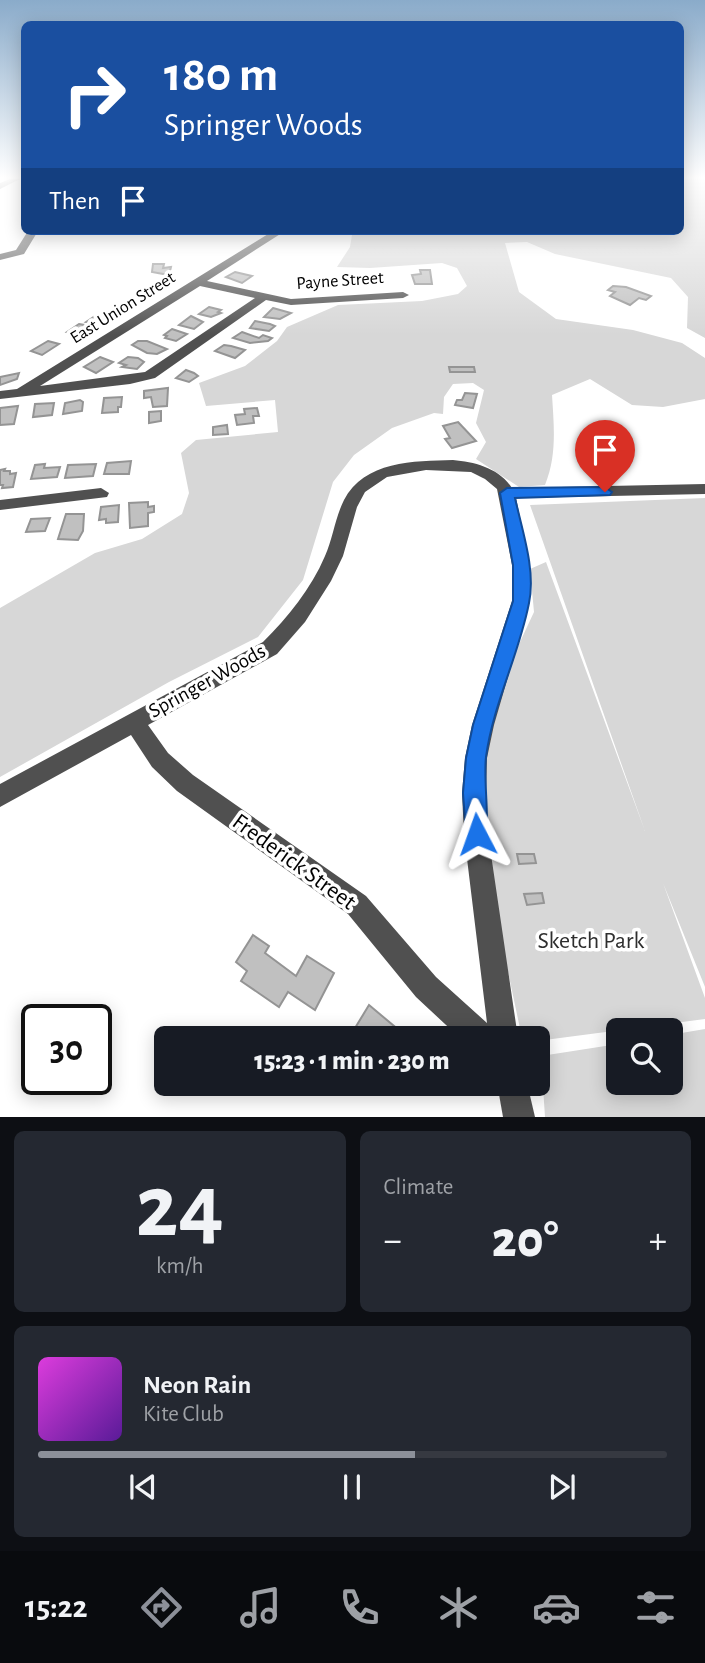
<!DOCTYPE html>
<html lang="en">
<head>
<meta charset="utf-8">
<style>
	body { margin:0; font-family:"Alegreya Sans",sans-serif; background:#242831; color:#f1f3f6; height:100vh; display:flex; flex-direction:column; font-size:26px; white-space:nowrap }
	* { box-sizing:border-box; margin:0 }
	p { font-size:23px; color:#9ea1a6 }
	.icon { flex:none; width:38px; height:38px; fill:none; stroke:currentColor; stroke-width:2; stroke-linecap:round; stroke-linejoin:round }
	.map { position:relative; height:1117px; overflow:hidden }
	.sheet { display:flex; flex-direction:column; gap:14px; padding:14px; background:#0d0f14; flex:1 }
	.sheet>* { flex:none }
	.hud { position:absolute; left:21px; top:21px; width:663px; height:214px; border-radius:10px; box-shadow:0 4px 18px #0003; background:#1a4fa0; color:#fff; overflow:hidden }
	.tools { position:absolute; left:606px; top:1018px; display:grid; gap:14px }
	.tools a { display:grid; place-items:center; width:77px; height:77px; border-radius:10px; background:#171b24; box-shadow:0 4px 18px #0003; font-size:35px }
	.speed { position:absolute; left:21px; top:1004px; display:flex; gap:14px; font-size:35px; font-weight:700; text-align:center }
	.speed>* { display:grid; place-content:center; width:91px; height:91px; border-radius:50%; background:#171b24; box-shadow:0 4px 18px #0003; line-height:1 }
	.speed .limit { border:4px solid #111; border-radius:10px; background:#fff; color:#111 }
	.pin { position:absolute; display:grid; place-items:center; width:60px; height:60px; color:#fff; margin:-72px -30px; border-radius:50% 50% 50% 0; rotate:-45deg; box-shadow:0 0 7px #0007 }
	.pin .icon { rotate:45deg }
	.me { position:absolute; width:77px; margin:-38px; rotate:356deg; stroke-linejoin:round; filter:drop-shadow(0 0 5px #0008) }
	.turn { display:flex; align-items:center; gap:24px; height:147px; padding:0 28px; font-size:32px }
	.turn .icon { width:91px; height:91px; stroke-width:2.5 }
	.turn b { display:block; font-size:49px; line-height:60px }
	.then { display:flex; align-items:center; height:66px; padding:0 28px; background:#0003; gap:14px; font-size:26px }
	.big { font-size:52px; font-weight:800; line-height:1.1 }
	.sheet .tile { flex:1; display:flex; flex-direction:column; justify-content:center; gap:10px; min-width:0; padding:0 24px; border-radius:10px; background:#242831 }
	.sheet .dial { align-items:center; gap:0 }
	.dial b { font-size:91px; line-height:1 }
	.song { display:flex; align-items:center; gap:21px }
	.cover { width:84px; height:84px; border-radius:10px; background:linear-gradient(135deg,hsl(300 70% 55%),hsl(270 70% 35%)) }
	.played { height:7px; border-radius:4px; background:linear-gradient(90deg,#8c9099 60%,#363941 60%) }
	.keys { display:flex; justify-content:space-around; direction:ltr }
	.heat { display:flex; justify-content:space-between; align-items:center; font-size:38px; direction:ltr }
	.sheet .tiles { flex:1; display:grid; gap:14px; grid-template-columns:1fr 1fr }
	.tile:last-child { grid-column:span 2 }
	.trip { position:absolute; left:154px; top:1026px; width:396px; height:70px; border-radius:10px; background:#171b24; box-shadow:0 4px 18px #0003; font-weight:800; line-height:70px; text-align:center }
	.tabs { display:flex; height:112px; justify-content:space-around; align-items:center; background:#090b0e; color:#9ea1a6 }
	.tabs .icon { width:49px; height:49px }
	.tabs .selected { color:#8c9099 }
	.tabs b { font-size:32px; color:#f1f3f6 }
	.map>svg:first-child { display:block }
	.green { fill:#d7d7d7 }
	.building { fill:#c0c0c0; stroke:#949494; stroke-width:2 }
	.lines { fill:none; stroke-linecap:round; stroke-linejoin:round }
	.minor { fill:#505050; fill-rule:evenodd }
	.route { fill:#1a73e8; stroke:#114b97; stroke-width:2 }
	.labels { text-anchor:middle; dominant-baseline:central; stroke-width:7; stroke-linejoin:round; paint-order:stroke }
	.far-street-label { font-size:18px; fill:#000; stroke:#fff }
	.street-label { font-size:21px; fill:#000; stroke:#fff }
	.near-street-label { font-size:24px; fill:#000; stroke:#fff }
	.near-park-label { font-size:24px; fill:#2e2e2e; stroke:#fff }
</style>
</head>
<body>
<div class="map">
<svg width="705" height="1117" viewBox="0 0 705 1117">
	<rect width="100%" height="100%" fill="#fff"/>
	<!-- green -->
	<g class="green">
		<path d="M681,179H705V338L687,328L688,297L671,278L555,254L527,242L505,243L519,292L556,319L633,330L682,343L705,358V399L663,407L632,405L590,379L552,395C554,427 557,456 545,485L519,487L476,459L486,442L476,423L484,390L473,383L453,384L444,397L443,414L434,413L392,428L354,455L333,482L303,580L258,637L169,682L0,777V608L95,553L142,539L182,514L189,493L181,453L196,440L278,432L275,400L206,406L199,383L245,366L277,341L287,327L338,305L422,301L458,294L467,286L457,268L442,263L370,268L337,267L350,247L352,235L335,231H681Z"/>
		<polygon points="705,498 705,987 663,883 705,998 705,1019 537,1041 537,1038 522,1038 499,929 482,790 490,737 513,657 534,612 530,569 546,562 645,831 530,505"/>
		<polygon points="705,1029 705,1117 545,1117 541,1056 618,1044 618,1083 670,1083 670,1035"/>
	</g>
	<!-- building -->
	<g class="building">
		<polygon points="153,264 164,264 163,268 171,267 169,275 152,272"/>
		<polygon points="420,270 430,270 432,284 415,284 412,275 421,274"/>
		<polygon points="235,272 252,276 242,283 226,277"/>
		<polygon points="613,286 626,287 651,296 646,300 639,298 630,305 610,296 615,292 608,290"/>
		<polygon points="209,307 221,310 218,312 221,313 211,317 199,314"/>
		<polygon points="273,308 291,313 280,319 264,317"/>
		<polygon points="98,314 112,318 99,325 86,322"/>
		<polygon points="191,316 203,322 194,329 179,325"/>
		<polygon points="255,321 270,324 275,326 269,331 250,328"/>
		<polygon points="79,324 91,326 96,329 82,336 67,332"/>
		<polygon points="172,329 187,334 176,341 165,338 167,336 164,335"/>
		<polygon points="242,332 259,338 263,335 272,338 268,341 250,343 233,338"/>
		<polygon points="48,341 59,344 42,355 31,351"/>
		<polygon points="138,341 147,341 167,349 157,354 147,353 132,345"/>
		<polygon points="224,345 231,346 245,350 235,358 215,351"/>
		<polygon points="100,357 113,362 96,373 84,367"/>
		<polygon points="128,357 138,358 144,362 137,369 122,367 126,365 119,363"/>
		<polygon points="449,367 474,367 475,372 450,372"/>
		<polygon points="186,370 194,373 198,376 189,382 176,378"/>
		<polygon points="19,373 17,379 0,385 0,377"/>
		<polygon points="168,388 167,406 153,407 151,397 144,398 144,391"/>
		<polygon points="465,393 477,394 473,408 455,405 457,400 462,400"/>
		<polygon points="122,397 121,407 118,407 118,412 102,413 104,398"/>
		<polygon points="80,400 83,402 82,411 63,414 65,403"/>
		<polygon points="54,403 52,415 33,417 35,404"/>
		<polygon points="18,406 14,424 0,425 0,408"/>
		<polygon points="257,408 259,416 253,416 254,423 237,425 235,415 245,414 244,409"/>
		<polygon points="161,411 161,421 149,423 149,412"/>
		<polygon points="458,422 476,441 452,448 445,439 450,438 443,426"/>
		<polygon points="227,425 228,434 213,435 213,427"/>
		<polygon points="131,461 129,474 104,474 107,463"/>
		<polygon points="45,464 44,468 60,467 57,477 31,479 35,465"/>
		<polygon points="96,464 93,476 65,478 68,465"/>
		<polygon points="5,469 4,471 10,471 10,474 16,473 13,487 2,488 3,485 0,485 0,470"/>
		<polygon points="148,502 148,507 154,506 154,512 148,513 148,526 130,528 129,503"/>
		<polygon points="119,505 118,522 106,523 106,519 99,520 101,507"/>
		<polygon points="66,514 84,514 83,531 78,540 58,539"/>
		<polygon points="50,518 45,531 26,532 31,519"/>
		<polygon points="517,854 534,854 536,863 519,864"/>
		<polygon points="542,893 544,903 527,905 524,894"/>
		<polygon points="253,935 269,946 265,953 296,976 307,956 334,973 315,1010 288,992 279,1007 241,981 247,971 236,962"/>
		<polygon points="369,1005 400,1031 396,1038 349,1038"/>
	</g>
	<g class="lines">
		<!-- minor -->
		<g class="minor">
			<polygon points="10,179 20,179 0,189 0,183"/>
			<polygon points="28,231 38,231 24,254 0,260 0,254 16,250"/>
			<path d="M273,231H285L207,281L291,299L403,292L409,295L403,298L291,305L266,300L155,378L130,384L0,399V391L17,389ZM200,286L255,298L145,372L40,386Z"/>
			<path d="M453,460C475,462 499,468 512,488L705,484V494L516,498L530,565V601L494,725L487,758L486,793L488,834L518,1038H460L416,997L348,914L177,791L152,767L131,735L0,807V784L263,642C288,617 311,589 325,556C333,538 335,518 344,500C364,461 414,461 453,460ZM426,470L471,472L485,479L497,489L512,565V601L472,725L465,758L462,793L464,834L487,1023L436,977L366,896L193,775L168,753L148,725L277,654L305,622L331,581L343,556L357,507L365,492L387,477Z"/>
			<polygon points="101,488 109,493 107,497 0,510 0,500"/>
			<polygon points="497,1083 527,1083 535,1117 503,1117"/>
		</g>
	</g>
	<!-- sky -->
	<linearGradient id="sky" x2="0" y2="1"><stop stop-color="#8aabca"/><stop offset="0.53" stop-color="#fff"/><stop offset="1" stop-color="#fff" stop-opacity="0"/></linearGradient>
	<rect width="705" height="335" fill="url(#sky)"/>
	<!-- route -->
	<path class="route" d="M605,487L612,492L610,495L515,498C522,530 536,570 529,603C519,655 493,704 486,757C483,780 491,827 484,842L477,845L469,842L466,834L463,793L466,758L473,725L513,601V565L500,493L507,488Z"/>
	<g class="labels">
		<!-- far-street labels -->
		<g class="far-street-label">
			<text transform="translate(340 281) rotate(-4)">Payne Street</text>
			<text transform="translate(123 308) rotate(-32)">East Union Street</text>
		</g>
		<!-- street labels -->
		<g class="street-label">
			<text transform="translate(207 681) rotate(-29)">Springer Woods</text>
		</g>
		<!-- near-street labels -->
		<g class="near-street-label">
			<text transform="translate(294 862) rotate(36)">Frederick Street</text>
		</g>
		<!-- near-park labels -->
		<g class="near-park-label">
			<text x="591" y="941">Sketch Park</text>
		</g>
	</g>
</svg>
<div class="tools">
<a><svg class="icon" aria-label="search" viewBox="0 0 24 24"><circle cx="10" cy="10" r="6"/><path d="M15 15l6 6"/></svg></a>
</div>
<div class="speed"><div class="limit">30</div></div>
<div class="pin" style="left:605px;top:492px;background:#d93025"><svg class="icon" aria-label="arrive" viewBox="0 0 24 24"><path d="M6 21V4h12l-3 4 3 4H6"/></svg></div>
<svg class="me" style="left:477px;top:834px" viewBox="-20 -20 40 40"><path d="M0-17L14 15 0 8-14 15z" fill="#1a73e8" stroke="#fff" stroke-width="4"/></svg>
<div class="trip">15:23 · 1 min · 230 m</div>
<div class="hud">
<div class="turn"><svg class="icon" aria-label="right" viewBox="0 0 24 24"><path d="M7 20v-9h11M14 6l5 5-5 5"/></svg><div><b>180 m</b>Springer Woods</div></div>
<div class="then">Then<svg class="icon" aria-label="arrive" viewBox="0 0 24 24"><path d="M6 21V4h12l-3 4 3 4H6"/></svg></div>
</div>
</div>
<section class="sheet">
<div class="tiles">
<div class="tile dial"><b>24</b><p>km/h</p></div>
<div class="tile"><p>Climate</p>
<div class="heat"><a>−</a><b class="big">20°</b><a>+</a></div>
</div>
<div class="tile">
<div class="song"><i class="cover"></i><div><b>Neon Rain</b><p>Kite Club</p></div></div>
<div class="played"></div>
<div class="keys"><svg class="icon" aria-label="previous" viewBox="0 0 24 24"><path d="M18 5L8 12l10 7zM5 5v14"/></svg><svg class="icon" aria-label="pause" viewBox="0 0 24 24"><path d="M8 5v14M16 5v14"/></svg><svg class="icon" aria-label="next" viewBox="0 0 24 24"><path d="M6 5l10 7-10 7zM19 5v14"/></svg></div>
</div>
</div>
</section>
<nav class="tabs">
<b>15:22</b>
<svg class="icon selected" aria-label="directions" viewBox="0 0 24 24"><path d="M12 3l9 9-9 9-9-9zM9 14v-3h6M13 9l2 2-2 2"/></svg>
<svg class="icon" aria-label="music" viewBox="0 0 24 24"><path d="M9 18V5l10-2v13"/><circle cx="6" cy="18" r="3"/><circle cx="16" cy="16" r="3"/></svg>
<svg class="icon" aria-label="phone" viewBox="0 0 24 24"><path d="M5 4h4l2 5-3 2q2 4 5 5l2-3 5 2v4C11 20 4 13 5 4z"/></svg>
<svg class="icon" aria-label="climate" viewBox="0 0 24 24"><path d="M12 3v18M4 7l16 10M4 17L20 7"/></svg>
<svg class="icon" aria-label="car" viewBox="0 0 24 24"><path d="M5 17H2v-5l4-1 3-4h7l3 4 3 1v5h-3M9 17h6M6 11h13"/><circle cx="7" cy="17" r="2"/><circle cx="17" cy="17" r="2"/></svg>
<svg class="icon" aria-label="filters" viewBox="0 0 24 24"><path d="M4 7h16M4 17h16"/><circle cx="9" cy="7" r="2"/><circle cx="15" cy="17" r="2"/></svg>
</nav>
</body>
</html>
